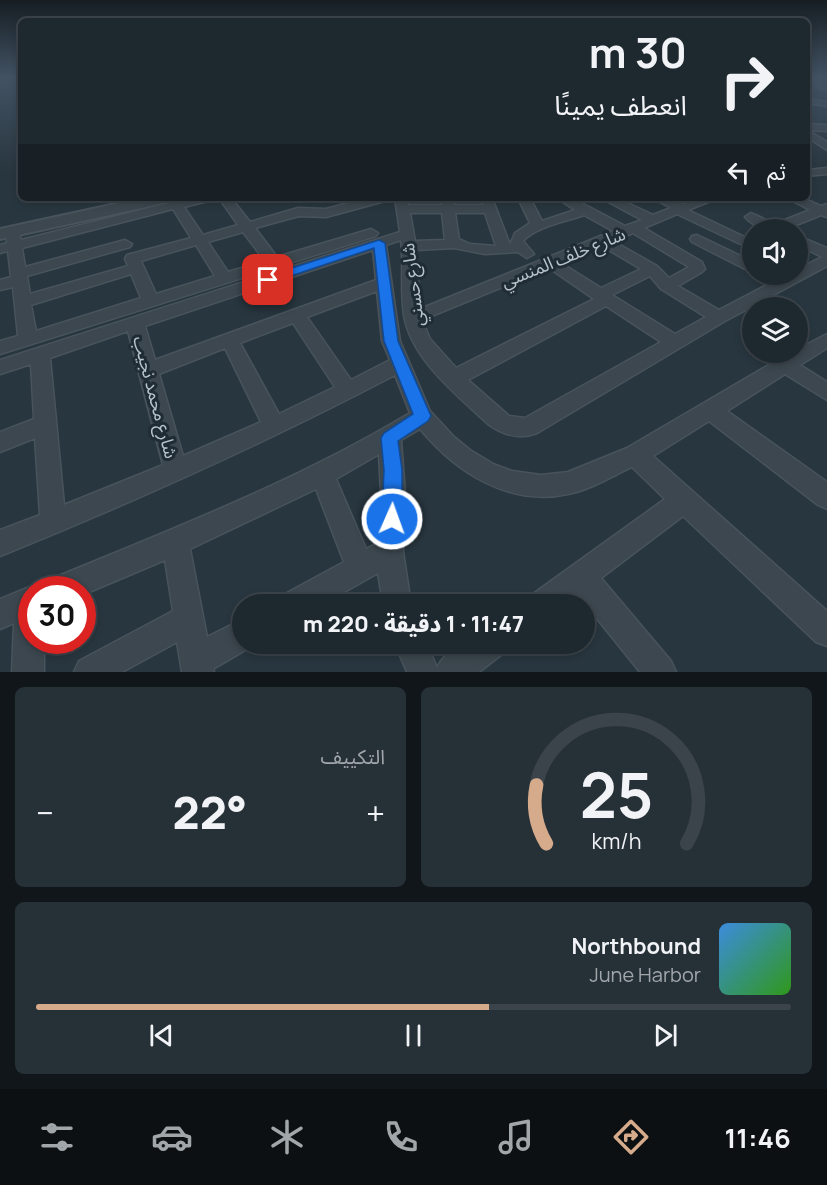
<!DOCTYPE html>
<html lang="ar">
<head>
<meta charset="utf-8">
<style>
	body { margin:0; font-family:Manrope,"Noto Sans Arabic",sans-serif; background:#263037; color:#f1f3f6; direction:rtl; height:100vh; display:flex; flex-direction:column; font-size:22px; white-space:nowrap }
	* { box-sizing:border-box; margin:0 }
	p { font-size:20px; color:#a1a6aa }
	.icon { flex:none; width:33px; height:33px; fill:none; stroke:currentColor; stroke-width:2; stroke-linecap:round; stroke-linejoin:round }
	.map { position:relative; height:672px; overflow:hidden; direction:ltr }
	.drawer { display:flex; flex-direction:column; gap:15px; padding:15px; background:#10161a; flex:1 }
	.drawer>* { flex:none }
	.hud { position:absolute; left:18px; top:18px; width:792px; height:183px; border-radius:9px; box-shadow:0 3px 9px #0003,0 0 0 2px #3c444b; direction:rtl; background:#1e282f; color:#f1f3f6; overflow:hidden }
	.tools { position:absolute; left:742px; top:219px; display:grid; gap:12px }
	.tools a { display:grid; place-items:center; width:66px; height:66px; border-radius:50%; background:#1e282f; box-shadow:0 3px 9px #0003,0 0 0 2px #3c444b; font-size:30px }
	.speed { position:absolute; left:18px; top:576px; display:flex; gap:12px; font-size:30px; font-weight:700; text-align:center }
	.speed>* { display:grid; place-content:center; width:78px; height:78px; border-radius:50%; background:#1e282f; box-shadow:0 3px 9px #0003,0 0 0 2px #3c444b; line-height:1 }
	.speed .limit { border:9px solid #d22; background:#fff; color:#111 }
	.pin { position:absolute; display:grid; place-items:center; width:51px; height:51px; color:#fff; margin:-26px; border-radius:12px; box-shadow:0 3px 9px #0006 }
	.me { position:absolute; width:66px; margin:-33px; rotate:2deg; stroke-linejoin:round; filter:drop-shadow(0 0 4px #0008) }
	.turn { display:flex; align-items:center; gap:21px; height:126px; padding:0 24px; font-size:27px }
	.turn .icon { width:78px; height:78px; stroke-width:2.5 }
	.turn b { display:block; font-size:42px; line-height:51px }
	.then { display:flex; align-items:center; height:57px; padding:0 24px; background:#0003; gap:12px; font-size:22px }
	.big { font-size:45px; font-weight:800; line-height:1.1 }
	.drawer .card { flex:1; display:flex; flex-direction:column; justify-content:center; gap:9px; min-width:0; padding:0 21px; border-radius:9px; background:#263037 }
	.drawer .dial { align-items:center; gap:0 }
	.dial svg { height:156px; overflow:visible; fill:none; stroke:#3c444b; stroke-width:7; stroke-linecap:round; text-anchor:middle }
	.dial text { fill:#f1f3f6; stroke:none }
	.song { display:flex; align-items:center; gap:18px }
	.cover { width:72px; height:72px; border-radius:9px; background:linear-gradient(135deg,hsl(210 70% 55%),hsl(110 70% 35%)) }
	.played { height:6px; border-radius:3px; background:linear-gradient(90deg,#d6ab8b 60%,#3c444b 60%) }
	.keys { display:flex; justify-content:space-around; direction:ltr }
	.heat { display:flex; justify-content:space-between; align-items:center; font-size:33px; direction:ltr }
	.drawer .tiles { flex:1; display:grid; gap:15px; grid-template-columns:1fr 1fr }
	.card:last-child { grid-column:span 2 }
	.trip { position:absolute; left:232px; top:594px; width:363px; height:60px; border-radius:30px; background:#1e282f; box-shadow:0 3px 9px #0003,0 0 0 2px #3c444b; font-weight:800; line-height:60px; text-align:center; direction:rtl }
	.tabs { display:flex; height:96px; justify-content:space-around; align-items:center; background:#0c1013; color:#a1a6aa }
	.tabs .icon { width:42px; height:42px }
	.tabs .on { color:#d6ab8b }
	.tabs b { font-size:27px; color:#f1f3f6 }
	.map>svg:first-child { display:block }
	.lines { fill:none; stroke-linecap:round; stroke-linejoin:round }
	.minor-casing { stroke:#48535c; stroke-width:3 }
	.tertiary-casing { stroke:#48535c; stroke-width:4 }
	.minor { fill:#3c474f; fill-rule:evenodd }
	.tertiary { fill:#3c474f; fill-rule:evenodd }
	.route { fill:#1a73e8; stroke:#114b97; stroke-width:1.5 }
	.labels { text-anchor:middle; dominant-baseline:central; stroke-width:6; stroke-linejoin:round; paint-order:stroke }
	.street-label { font-size:18px; fill:#b8c2ca; stroke:#202c35 }
</style>
</head>
<body>
<div class="map">
<svg width="827" height="672" viewBox="0 0 827 672">
	<rect width="100%" height="100%" fill="#28363f"/>
	<g class="lines">
		<defs>
			<g id="minor">
				<polygon points="807,78 812,78 827,86 827,91 807,81"/>
				<polygon points="807,99 827,102 827,106 807,103"/>
				<polygon points="807,124 827,125 827,131 807,130"/>
				<polygon points="807,130 827,142 827,150 807,137"/>
				<polygon points="827,168 827,174 807,176 807,170"/>
				<path d="M166,198H178L180,200L210,198L208,201L184,207L203,235L238,225L219,198H231L250,222L298,208L326,209L367,198H387L385,201L326,217L299,216L255,228L277,257L371,229L378,233L376,236L0,354V341L18,336L13,287L0,290V280L11,277L8,251L0,253V245L7,243L6,233L8,230H18L21,240L169,203ZM173,209L191,238L127,255L125,259L128,266L30,294L27,276L130,247L132,244L125,240L25,267L22,248ZM243,232L265,261L228,272L208,242ZM196,245L215,276L156,294L141,261ZM131,274L141,298L36,331L31,305Z"/>
				<path d="M395,198H407L408,205H442L441,198H453L454,205H483L482,198H492L510,245L515,233L530,223L518,198H530L542,221L575,210L557,198H572L625,226L642,220L601,198H617L653,215L671,208L653,198H669L683,204L700,198H718L688,210L753,241V250L677,214L644,228L702,262L705,269L702,272L678,286L719,310L788,274H798V269L822,257L798,245V236L827,248V266L725,321L537,433C519,440 503,435 488,424C457,395 411,359 404,315C400,290 404,265 401,240L386,245L400,341L430,411L454,437L470,450L493,464L512,471L541,475L568,472L627,448L791,352H798V349L827,334V348L800,365L827,382V400L785,374L727,411L827,482V509L818,505L709,421L653,456L827,611V646L816,642L683,516L601,578L671,661L676,672H640L578,595L566,604H528L533,594L665,499L632,467C612,476 590,490 568,494C509,507 456,472 420,429L401,440L405,494L403,552L411,604H383L378,573L323,604H281L285,594L344,562L316,489L190,549L207,637L243,619V644L254,645L213,669L214,672H182L177,642L122,672H74L79,661L173,611L165,560L82,595V590H45L49,580C172,529 295,482 410,413L395,375C267,442 134,502 0,556V530L40,515L35,438L0,452V432L34,419L31,364L0,374V360L400,232ZM410,213H442L445,240L415,241ZM455,213H485L496,246L470,244L459,239ZM584,215L613,231L420,309L416,250L454,248L485,254L518,252L527,258L534,254L523,241C537,226 565,222 584,215ZM633,233L689,267L669,278L657,266L613,241ZM602,246L641,269L601,288L561,263ZM373,250L376,280L155,360L145,326ZM549,268L594,299L456,368L430,339L422,320ZM650,276L661,289L706,317L675,334L612,295ZM377,291L382,341L390,360L351,380L307,317ZM606,306L661,342L525,418L509,416L468,380ZM293,323L335,387L279,414L240,343ZM128,331L163,465L64,505L50,358ZM225,348L261,422L183,456L159,374ZM379,454L381,494L376,544L366,549L336,479Z"/>
				<path d="M787,198H803L821,206L827,204V217L821,215C796,225 767,241 745,217L751,213L775,224L810,210Z"/>
				<polygon points="697,235 753,262 753,273 692,242 690,239 692,236"/>
				<polygon points="32,586 40,590 32,590 32,640 44,640 44,672 12,672 14,623 0,629 0,599"/>
				<path d="M395,644H427L437,668C449,641 482,641 506,644L501,655L479,672H407Z"/>
			</g>
			<polygon id="tertiary" points="143,198 172,198 164,203 0,239 0,229"/>
		</defs>
		<!-- minor casing -->
		<use href="#minor" class="minor-casing"/>
		<!-- tertiary casing -->
		<use href="#tertiary" class="tertiary-casing"/>
		<!-- minor -->
		<use href="#minor" class="minor"/>
		<!-- tertiary -->
		<use href="#tertiary" class="tertiary"/>
	</g>
	<!-- sky -->
	<linearGradient id="sky" x2="0" y2="1"><stop stop-color="#161e23"/><stop offset="0.45" stop-color="#425263"/><stop offset="1" stop-color="#425263" stop-opacity="0"/></linearGradient>
	<rect width="827" height="172" fill="url(#sky)"/>
	<!-- route -->
	<polygon class="route" points="379,240 385,243 398,341 431,416 428,421 398,441 402,470 402,519 399,525 392,528 385,525 382,519 384,470 381,438 384,433 413,414 384,341 374,248 273,282 268,283 262,280 264,277"/>
	<g class="labels">
		<!-- street labels -->
		<g class="street-label">
			<text transform="translate(563 257) rotate(-22)">شارع خلف المنسي</text>
			<text transform="translate(412 285) rotate(-97)">شارع حسني</text>
			<text transform="translate(156 397) rotate(75)">شارع محمد نجيب</text>
		</g>
	</g>
</svg>
<div class="tools">
<a><svg class="icon" aria-label="sound" viewBox="0 0 24 24"><path d="M4 9h4l5-4v14l-5-4H4zM17 9q2 3 0 6"/></svg></a>
<a><svg class="icon" aria-label="layers" viewBox="0 0 24 24"><path d="M12 4l9 5-9 5-9-5zM3 14l9 5 9-5"/></svg></a>
</div>
<div class="speed"><div class="limit">30</div></div>
<div class="pin" style="left:268px;top:280px;background:#d93025"><svg class="icon" aria-label="arrive" viewBox="0 0 24 24"><path d="M6 21V4h12l-3 4 3 4H6"/></svg></div>
<svg class="me" style="left:392px;top:519px" viewBox="-20 -20 40 40"><circle r="17" fill="#1a73e8" stroke="#fff" stroke-width="3"/><path d="M0-11L8 9 0 5-8 9z" fill="#fff"/></svg>
<div class="trip">11:47 · 1 دقيقة · 220 m</div>
<div class="hud">
<div class="turn"><svg class="icon" aria-label="right" viewBox="0 0 24 24"><path d="M7 20v-9h11M14 6l5 5-5 5"/></svg><div><b>30 m</b>انعطف يمينًا</div></div>
<div class="then">ثم<svg class="icon" aria-label="left" viewBox="0 0 24 24"><path d="M17 20v-9H6M10 6l-5 5 5 5"/></svg></div>
</div>
</div>
<section class="drawer">
<div class="tiles">
<div class="card dial"><svg viewBox="0 0 100 80">
<path d="M14 69A42 42 0 1 1 86 69"/>
<path d="M14 69A42 42 0 0 1 9 39" stroke="#d6ab8b"/>
<text x="50" y="56" font-size="32" font-weight="700">25</text>
<text x="50" y="72" font-size="11">km/h</text>
</svg></div>
<div class="card"><p>التكييف</p>
<div class="heat"><a>−</a><b class="big">22°</b><a>+</a></div>
</div>
<div class="card">
<div class="song"><i class="cover"></i><div><b>Northbound</b><p>June Harbor</p></div></div>
<div class="played"></div>
<div class="keys"><svg class="icon" aria-label="previous" viewBox="0 0 24 24"><path d="M18 5L8 12l10 7zM5 5v14"/></svg><svg class="icon" aria-label="pause" viewBox="0 0 24 24"><path d="M8 5v14M16 5v14"/></svg><svg class="icon" aria-label="next" viewBox="0 0 24 24"><path d="M6 5l10 7-10 7zM19 5v14"/></svg></div>
</div>
</div>
</section>
<nav class="tabs">
<b>11:46</b>
<svg class="icon on" aria-label="directions" viewBox="0 0 24 24"><path d="M12 3l9 9-9 9-9-9zM9 14v-3h6M13 9l2 2-2 2"/></svg>
<svg class="icon" aria-label="music" viewBox="0 0 24 24"><path d="M9 18V5l10-2v13"/><circle cx="6" cy="18" r="3"/><circle cx="16" cy="16" r="3"/></svg>
<svg class="icon" aria-label="phone" viewBox="0 0 24 24"><path d="M5 4h4l2 5-3 2q2 4 5 5l2-3 5 2v4C11 20 4 13 5 4z"/></svg>
<svg class="icon" aria-label="climate" viewBox="0 0 24 24"><path d="M12 3v18M4 7l16 10M4 17L20 7"/></svg>
<svg class="icon" aria-label="car" viewBox="0 0 24 24"><path d="M5 17H2v-5l4-1 3-4h7l3 4 3 1v5h-3M9 17h6M6 11h13"/><circle cx="7" cy="17" r="2"/><circle cx="17" cy="17" r="2"/></svg>
<svg class="icon" aria-label="filters" viewBox="0 0 24 24"><path d="M4 7h16M4 17h16"/><circle cx="9" cy="7" r="2"/><circle cx="15" cy="17" r="2"/></svg>
</nav>
</body>
</html>
